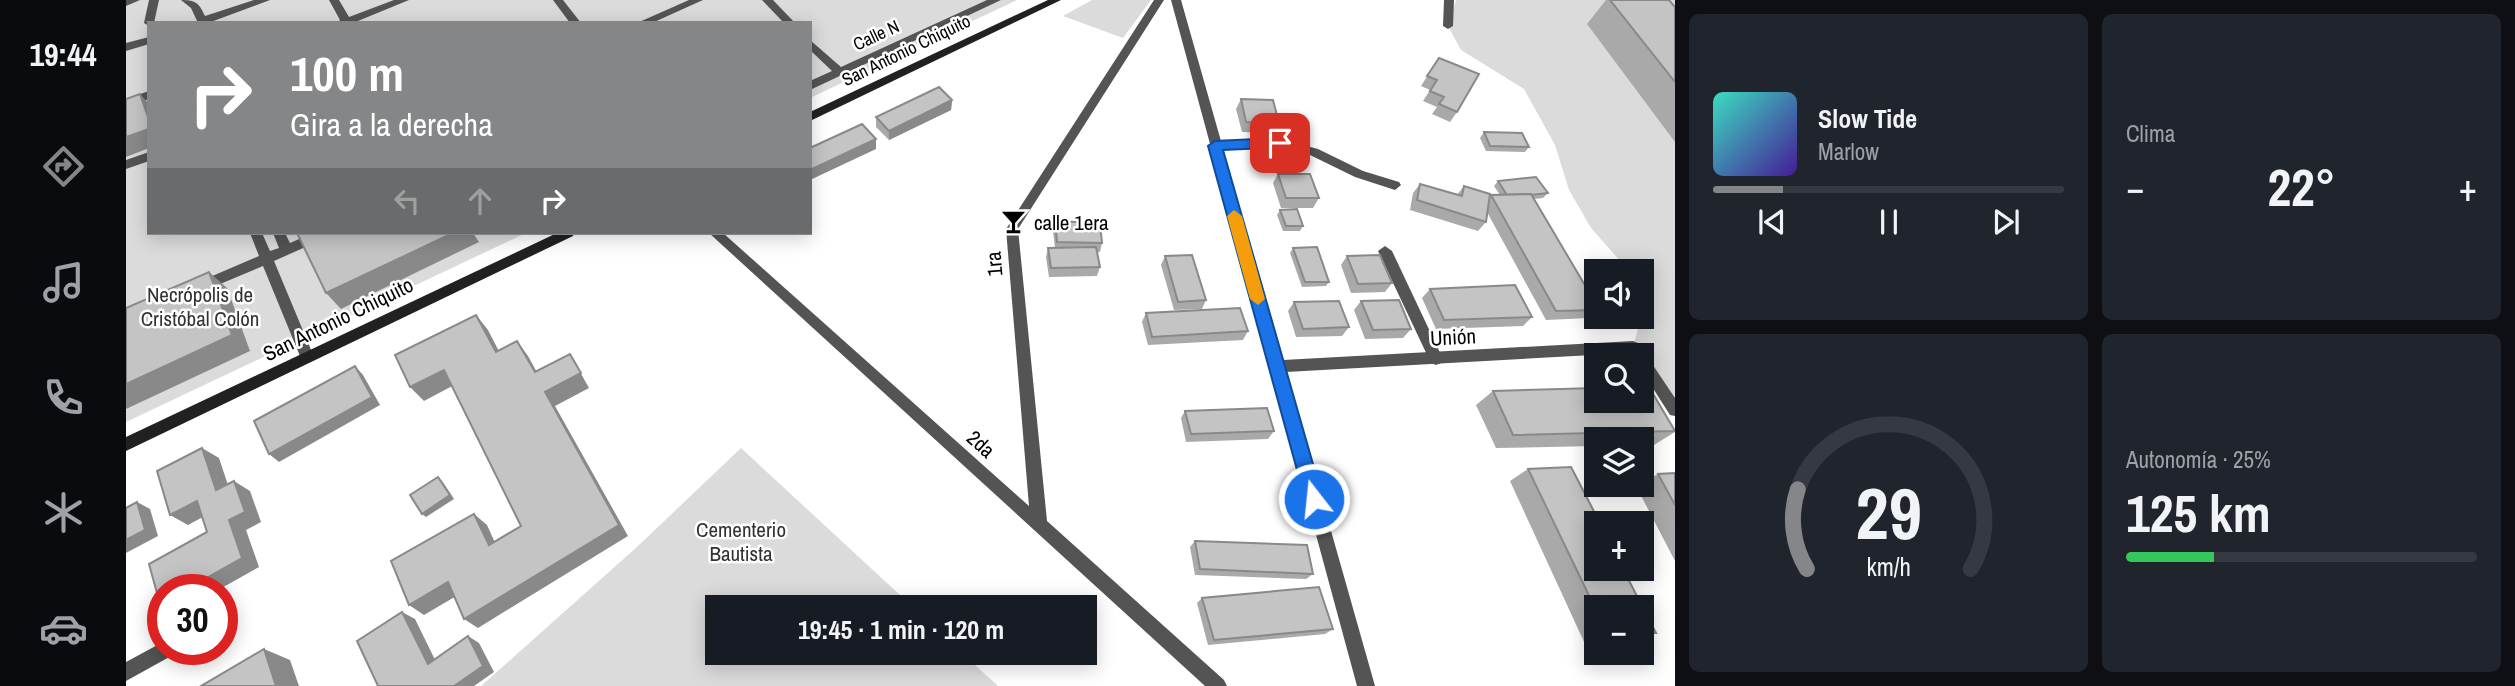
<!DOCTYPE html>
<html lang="es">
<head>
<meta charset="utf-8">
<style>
	body { margin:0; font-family:"Archivo Narrow",sans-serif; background:#20242c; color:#f1f3f6; height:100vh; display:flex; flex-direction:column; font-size:26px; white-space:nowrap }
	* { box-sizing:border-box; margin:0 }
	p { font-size:23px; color:#9ea1a6 }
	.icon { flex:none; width:38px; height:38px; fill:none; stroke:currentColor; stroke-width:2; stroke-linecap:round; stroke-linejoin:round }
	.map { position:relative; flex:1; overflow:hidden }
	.side { display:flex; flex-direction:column; gap:14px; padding:14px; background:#0d0f14; width:840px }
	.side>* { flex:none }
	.guide { position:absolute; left:21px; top:21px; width:665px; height:214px; border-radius:0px; box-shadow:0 4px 18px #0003; background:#858687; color:#fff; overflow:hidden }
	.fabs { position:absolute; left:1458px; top:259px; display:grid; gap:14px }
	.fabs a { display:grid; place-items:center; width:70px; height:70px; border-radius:0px; background:#171b24; box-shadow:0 4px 18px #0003; font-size:35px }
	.speed { position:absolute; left:21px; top:574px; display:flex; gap:14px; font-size:35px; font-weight:700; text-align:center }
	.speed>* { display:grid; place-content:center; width:91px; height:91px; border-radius:50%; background:#171b24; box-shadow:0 4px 18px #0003; line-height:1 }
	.speed .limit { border:10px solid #d22; background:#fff; color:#111 }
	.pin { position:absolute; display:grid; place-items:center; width:60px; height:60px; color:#fff; margin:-30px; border-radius:14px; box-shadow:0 4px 10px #0006 }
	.me { position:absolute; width:77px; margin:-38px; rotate:344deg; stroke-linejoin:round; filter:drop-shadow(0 0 5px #0008) }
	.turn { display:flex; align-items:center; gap:24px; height:147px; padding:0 28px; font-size:32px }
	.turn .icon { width:91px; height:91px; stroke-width:2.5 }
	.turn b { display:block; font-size:49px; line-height:60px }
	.lanes { display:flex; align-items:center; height:66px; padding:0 28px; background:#0003; justify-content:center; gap:35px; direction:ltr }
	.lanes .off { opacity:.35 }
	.big { font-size:52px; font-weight:700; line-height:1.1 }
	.side .widget { flex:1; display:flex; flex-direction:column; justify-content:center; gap:10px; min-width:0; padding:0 24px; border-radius:10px; background:#20242c }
	.side .dial { align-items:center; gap:0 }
	.dial svg { height:182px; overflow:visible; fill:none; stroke:#363941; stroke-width:7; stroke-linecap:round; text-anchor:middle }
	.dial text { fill:#f1f3f6; stroke:none }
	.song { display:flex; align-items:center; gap:21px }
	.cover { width:84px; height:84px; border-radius:10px; background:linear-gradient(135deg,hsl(170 70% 55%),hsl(260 70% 35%)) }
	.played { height:7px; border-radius:4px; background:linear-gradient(90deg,#858687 20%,#363941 20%) }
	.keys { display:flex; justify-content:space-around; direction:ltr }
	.heat { display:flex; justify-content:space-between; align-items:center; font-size:38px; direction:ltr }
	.charge { height:10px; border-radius:5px; background:linear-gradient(90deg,#34c759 25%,#363941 0) }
	.side .tiles { flex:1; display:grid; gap:14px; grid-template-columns:repeat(2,1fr) }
	.trip { position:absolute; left:579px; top:595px; width:392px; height:70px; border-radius:0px; background:#171b24; box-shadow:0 4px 18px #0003; font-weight:700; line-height:70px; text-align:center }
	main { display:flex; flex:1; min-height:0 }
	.menu { display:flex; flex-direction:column; width:126px; justify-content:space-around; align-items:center; background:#090b0e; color:#9ea1a6 }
	.menu .icon { width:49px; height:49px }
	.menu .selected { color:#858687 }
	.menu b { font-size:32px; color:#f1f3f6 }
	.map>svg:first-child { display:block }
	.green { fill:#dbdbdb }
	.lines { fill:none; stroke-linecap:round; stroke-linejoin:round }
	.service { fill:#545454; fill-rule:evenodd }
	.minor { fill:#545454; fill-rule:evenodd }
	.secondary { fill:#212121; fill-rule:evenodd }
	.wall { fill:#a9a9a9 }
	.shaded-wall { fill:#898989 }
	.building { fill:#c4c4c4; stroke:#898989; stroke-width:2 }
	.route { fill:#1a73e8; stroke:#114b97; stroke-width:2 }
	.slow { fill:#f59e0b }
	.labels { text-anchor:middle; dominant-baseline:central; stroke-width:5; stroke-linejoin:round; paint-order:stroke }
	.far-street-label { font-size:18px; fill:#000; stroke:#fff }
	.poi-label { font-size:21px; fill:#000; stroke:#fff; text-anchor:start }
	.street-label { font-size:21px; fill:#000; stroke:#fff }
	.park-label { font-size:21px; fill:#323232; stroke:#fff }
</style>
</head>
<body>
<main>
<nav class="menu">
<b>19:44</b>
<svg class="icon selected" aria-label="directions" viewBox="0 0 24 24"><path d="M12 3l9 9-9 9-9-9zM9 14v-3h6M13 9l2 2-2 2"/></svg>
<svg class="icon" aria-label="music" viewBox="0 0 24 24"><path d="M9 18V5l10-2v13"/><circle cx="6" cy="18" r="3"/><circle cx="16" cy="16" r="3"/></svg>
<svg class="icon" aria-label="phone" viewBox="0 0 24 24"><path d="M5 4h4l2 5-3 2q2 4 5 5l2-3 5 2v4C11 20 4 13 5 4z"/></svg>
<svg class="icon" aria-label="climate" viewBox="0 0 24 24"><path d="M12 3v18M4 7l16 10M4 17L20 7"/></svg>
<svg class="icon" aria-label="car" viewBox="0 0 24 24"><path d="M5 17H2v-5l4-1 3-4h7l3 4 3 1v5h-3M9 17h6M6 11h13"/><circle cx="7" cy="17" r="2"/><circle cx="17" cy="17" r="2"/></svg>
</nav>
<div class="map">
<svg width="1549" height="686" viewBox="0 0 1549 686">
	<rect width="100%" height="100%" fill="#fff"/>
	<!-- green -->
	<g class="green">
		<polygon points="0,0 891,0 684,98 684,23 23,23 23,233 400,233 0,422"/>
		<polygon points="966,0 1025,0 997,38 937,16"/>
		<polygon points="1330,0 1549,0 1549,410 1516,360 1516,355 1512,355 1507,347 1516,315 1516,271 1503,271 1465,228 1443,190 1429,145 1398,89 1335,50 1322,26"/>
		<polygon points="615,448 787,607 592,607 592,653 836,653 872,686 355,686 512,546"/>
	</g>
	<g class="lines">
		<!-- service -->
		<g class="service">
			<polygon points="0,0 14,0 0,6"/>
			<polygon points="23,0 33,0 28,23 23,23 23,26 18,23"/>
			<path d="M55,0C70,0 73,3 79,16L128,0H144L82,23H72L65,8Z"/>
			<polygon points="203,0 213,0 223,17 268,0 283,0 227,23 211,23 214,20"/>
			<polygon points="427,0 437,0 455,23 444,23"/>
			<polygon points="563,0 577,0 526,23 511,23"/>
			<polygon points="636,0 647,0 669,23 658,23"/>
			<polygon points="861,0 875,0 684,90 684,81 706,71 684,50 684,40 715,67"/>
			<polygon points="23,37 23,44 0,51 0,43"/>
			<polygon points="23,91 23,99 0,107 0,99"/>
			<polygon points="1154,139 1192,149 1237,171 1273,182 1275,185 1269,190 1229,177 1184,155 1154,147 1089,150 1083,146 1089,142"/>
			<polygon points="23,152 23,161 0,169 0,160"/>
			<polygon points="124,233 136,233 144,251 153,248 147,233 159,233 164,243 187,233 205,233 204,236 148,261 188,357 186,361 181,363 176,361 137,266 75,292 68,287 70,283 133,256"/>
			<polygon points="1259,246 1266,251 1317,359 1315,363 1310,365 1305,363 1303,359 1252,251"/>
			<polygon points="37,642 37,649 50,649 47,655 0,681 0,662"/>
		</g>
		<!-- minor -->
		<g class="minor">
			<polygon points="1028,0 1038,0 892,229 921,521 1098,680 1101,686 1079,686 583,233 597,233 903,506 880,229"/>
			<polygon points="1045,0 1055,0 1157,360 1507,341 1512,343 1549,398 1549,416 1544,415 1516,371 1516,355 1505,355 1503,353 1160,372 1249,686 1231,686"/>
			<polygon points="1318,0 1328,0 1327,26 1322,29 1317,26"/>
		</g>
		<!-- secondary -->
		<g class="secondary">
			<polygon points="922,0 935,0 684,121 684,112"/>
			<polygon points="431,233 448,233 447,236 0,451 0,437"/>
		</g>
	</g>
	<!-- wall -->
	<g class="wall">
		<polygon points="1480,0 1543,0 1549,7 1549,142 1461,24"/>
		<polygon points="1313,58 1331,112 1324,122 1306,114 1311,107 1297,101 1304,90 1295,86"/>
		<polygon points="1115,99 1153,123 1148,133 1116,132 1110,109"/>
		<polygon points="826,100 825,110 763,140 750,127 750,117"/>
		<polygon points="1358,132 1403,147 1399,152 1360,151 1354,138"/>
		<polygon points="1152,174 1193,198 1187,208 1155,208 1147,183"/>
		<polygon points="1372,181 1422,193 1417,198 1408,199 1470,304 1470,312 1463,318 1420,320 1361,212 1360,222 1352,231 1284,210 1287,193 1294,184 1331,195 1338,186 1364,197 1365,195 1374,195 1368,186"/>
		<polygon points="1154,210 1177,226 1174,231 1157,231 1151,215"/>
		<polygon points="929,221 976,243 974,252 971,252 974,267 971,276 923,277 920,257 922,248 929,248 927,231"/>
		<polygon points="1167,248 1203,282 1200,286 1176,287 1164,253"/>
		<polygon points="1039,256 1080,300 1076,309 1048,310 1035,265"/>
		<polygon points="1221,256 1266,283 1259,292 1225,293 1215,265"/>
		<polygon points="1304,289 1406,317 1397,326 1310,329 1296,298"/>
		<polygon points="1235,301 1285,329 1277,338 1239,339 1228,310"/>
		<polygon points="1168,302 1223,327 1216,336 1170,337 1162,311"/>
		<polygon points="1020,313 1122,331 1117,340 1022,345 1016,322"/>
		<polygon points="1367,391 1549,430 1549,432 1528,445 1516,445 1516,439 1470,439 1470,446 1370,448 1350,405"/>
		<polygon points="1059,411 1148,431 1142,439 1060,442 1055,418"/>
		<polygon points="1445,467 1474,523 1470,523 1470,569 1497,569 1530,633 1516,638 1516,607 1470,607 1470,643 1459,644 1384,481 1402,469"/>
		<polygon points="1549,473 1549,561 1510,486 1516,485 1516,483 1532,474"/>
		<polygon points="1069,541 1187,574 1180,579 1069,575 1064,547"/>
		<polygon points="1076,598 1207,629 1199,634 1082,645 1071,603"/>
	</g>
	<!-- shaded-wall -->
	<g class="shaded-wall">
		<polygon points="14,94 23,104 23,120"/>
		<polygon points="826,100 825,110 763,140 763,131"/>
		<polygon points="23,129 23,148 0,157 0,137"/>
		<polygon points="750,139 750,149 684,180 684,170"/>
		<polygon points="327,233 347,233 353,242 215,309 200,293"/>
		<polygon points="83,272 101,288 124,351 0,409 0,384"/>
		<polygon points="350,315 362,330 381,367 370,352"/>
		<polygon points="391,341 402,356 419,387 409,372"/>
		<polygon points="444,354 463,388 429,406 502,536 352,628 338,619 493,525 419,392"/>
		<polygon points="229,366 237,375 254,405 153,462 143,454"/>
		<polygon points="318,370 330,384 298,401 284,387"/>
		<polygon points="76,448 93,458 107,500 90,490"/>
		<polygon points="312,477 316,481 328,499 300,517 296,514"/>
		<polygon points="108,481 124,491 135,522 120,530 133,567 92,590 59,590 103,520"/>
		<polygon points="71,501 88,511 62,525 44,515"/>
		<polygon points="11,502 24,509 32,536 0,553 0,540"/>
		<polygon points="348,514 361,525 375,556 363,545"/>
		<polygon points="322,582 337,592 298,615 283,605"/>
		<polygon points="276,612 289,619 314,670 302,664"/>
		<polygon points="342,636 353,643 368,672 348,686 328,686"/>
		<polygon points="138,649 164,660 173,686 150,686"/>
	</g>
	<!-- building -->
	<g class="building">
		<polygon points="1484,0 1543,0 1549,7 1549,82"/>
		<polygon points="1313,58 1353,74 1331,112 1313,104 1318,97 1304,91 1311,80 1301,76"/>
		<polygon points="813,87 826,100 763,131 750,117"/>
		<polygon points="14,94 23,120 23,129 0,137 0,99"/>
		<polygon points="1115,99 1147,100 1153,123 1120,122"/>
		<polygon points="736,124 750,139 684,170 684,148"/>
		<polygon points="1358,132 1396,133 1403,147 1364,146"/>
		<polygon points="1152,174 1184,174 1193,198 1160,198"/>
		<polygon points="1410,177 1422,193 1405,195 1405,194 1381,195 1372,181"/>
		<polygon points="1294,184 1336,196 1338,186 1364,194 1360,222 1291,200"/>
		<polygon points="1405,194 1470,304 1470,310 1430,311 1365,195"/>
		<polygon points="1171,209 1177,226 1160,226 1154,210"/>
		<polygon points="929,221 974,223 976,243 931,242"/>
		<polygon points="171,233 327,233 200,293"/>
		<polygon points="970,247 974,267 925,268 922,248"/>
		<polygon points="1191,247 1203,282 1179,282 1167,248"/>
		<polygon points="1066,255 1080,300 1052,302 1039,256"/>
		<polygon points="1254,255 1266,283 1232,284 1221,256"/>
		<polygon points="83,272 106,335 0,384 0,308"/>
		<polygon points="1389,285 1406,317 1318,320 1304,289"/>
		<polygon points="1273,300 1285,329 1247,330 1235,301"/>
		<polygon points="1213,301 1223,327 1177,329 1168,302"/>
		<polygon points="1114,308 1122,331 1026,337 1020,313"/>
		<polygon points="350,315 370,352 391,341 409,372 444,354 455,373 419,392 493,525 338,619 322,582 283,605 265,561 348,514 363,545 395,526 318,370 284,387 269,355"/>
		<polygon points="229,366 246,397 143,454 128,421"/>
		<polygon points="1516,387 1523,387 1549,431 1387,435 1367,391 1470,388 1470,401 1516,401"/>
		<polygon points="1141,408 1148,431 1065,434 1059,411"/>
		<polygon points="76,448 90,490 108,481 119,512 103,520 116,558 59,590 37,590 37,602 34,604 23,564 81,532 71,501 44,515 31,471"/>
		<polygon points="1445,467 1474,523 1470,523 1470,569 1497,569 1530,633 1516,633 1516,607 1470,607 1470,610 1402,469"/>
		<polygon points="1549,473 1549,505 1532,474"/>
		<polygon points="312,477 324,495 296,514 284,495"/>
		<polygon points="11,502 19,530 0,540 0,508"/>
		<polygon points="1069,541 1181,545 1187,574 1074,569"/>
		<polygon points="1193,587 1207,629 1088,640 1076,598"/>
		<polygon points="276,612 302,664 342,636 357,666 328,686 252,686 231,641"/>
		<polygon points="138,649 150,686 75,686"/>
	</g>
	<!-- route -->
	<polygon class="route" points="1154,138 1161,143 1159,147 1097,150 1197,499 1194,505 1188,507 1182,505 1179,499 1082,146 1089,141"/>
	<!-- slow -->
	<polygon class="slow" points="1108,210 1116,216 1139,299 1132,305 1124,299 1101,216"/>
	<!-- icons -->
	<defs>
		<symbol id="bar-bare" viewBox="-9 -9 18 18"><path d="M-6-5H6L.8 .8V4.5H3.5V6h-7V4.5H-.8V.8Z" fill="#000" stroke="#fff" stroke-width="2.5" paint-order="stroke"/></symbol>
	</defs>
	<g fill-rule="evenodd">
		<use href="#bar-bare" x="870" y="204" width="35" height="35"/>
	</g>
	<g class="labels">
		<!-- far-street labels -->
		<g class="far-street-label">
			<text transform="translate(750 35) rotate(-25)">Calle N</text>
			<text transform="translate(780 50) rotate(-26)">San Antonio Chiquito</text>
		</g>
		<!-- poi labels -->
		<g class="poi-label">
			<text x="908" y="222">calle 1era</text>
		</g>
		<!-- street labels -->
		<g class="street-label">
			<text transform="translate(868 264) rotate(-95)">1ra</text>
			<text transform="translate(212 319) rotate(-26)">San Antonio Chiquito</text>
			<text transform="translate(1327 337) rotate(-3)">Unión</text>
			<text transform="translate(855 444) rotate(42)">2da</text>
		</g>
		<!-- park labels -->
		<g class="park-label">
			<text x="74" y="294">Necrópolis de<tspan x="74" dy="24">Cristóbal Colón</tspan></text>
			<text x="615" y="529">Cementerio<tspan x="615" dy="24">Bautista</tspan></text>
		</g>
	</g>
</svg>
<div class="fabs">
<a><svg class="icon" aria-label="sound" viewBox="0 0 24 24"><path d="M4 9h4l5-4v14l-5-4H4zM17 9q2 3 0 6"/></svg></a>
<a><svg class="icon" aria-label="search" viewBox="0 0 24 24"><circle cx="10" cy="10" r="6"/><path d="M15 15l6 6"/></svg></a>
<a><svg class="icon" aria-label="layers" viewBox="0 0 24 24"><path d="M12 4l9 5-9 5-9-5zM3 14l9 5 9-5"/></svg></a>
<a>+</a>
<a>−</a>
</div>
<div class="speed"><div class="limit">30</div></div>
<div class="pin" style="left:1154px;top:143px;background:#d93025"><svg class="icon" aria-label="arrive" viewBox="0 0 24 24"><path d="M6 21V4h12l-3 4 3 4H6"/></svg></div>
<svg class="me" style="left:1188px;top:499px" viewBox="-20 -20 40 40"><circle r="17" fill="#1a73e8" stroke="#fff" stroke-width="3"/><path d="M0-11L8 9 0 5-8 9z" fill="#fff"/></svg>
<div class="trip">19:45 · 1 min · 120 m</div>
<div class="guide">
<div class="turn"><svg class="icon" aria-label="right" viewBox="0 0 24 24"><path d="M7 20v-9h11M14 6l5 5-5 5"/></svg><div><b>100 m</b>Gira a la derecha</div></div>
<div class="lanes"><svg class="icon off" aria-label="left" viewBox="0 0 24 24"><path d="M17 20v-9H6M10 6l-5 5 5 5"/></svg><svg class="icon off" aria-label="ahead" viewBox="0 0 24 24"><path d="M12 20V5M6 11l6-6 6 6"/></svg><svg class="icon" aria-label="right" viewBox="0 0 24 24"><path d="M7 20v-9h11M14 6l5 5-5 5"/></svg></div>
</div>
</div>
<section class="side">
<div class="tiles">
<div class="widget">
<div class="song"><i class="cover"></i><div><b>Slow Tide</b><p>Marlow</p></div></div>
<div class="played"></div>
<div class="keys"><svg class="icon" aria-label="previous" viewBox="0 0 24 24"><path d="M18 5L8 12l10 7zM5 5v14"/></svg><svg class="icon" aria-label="pause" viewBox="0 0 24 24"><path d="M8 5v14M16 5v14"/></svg><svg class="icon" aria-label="next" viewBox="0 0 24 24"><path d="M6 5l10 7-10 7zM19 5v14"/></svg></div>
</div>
<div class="widget"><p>Clima</p>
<div class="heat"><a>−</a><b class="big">22°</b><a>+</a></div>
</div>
<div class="widget dial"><svg viewBox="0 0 100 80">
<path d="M14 69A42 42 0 1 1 86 69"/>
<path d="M14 69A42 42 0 0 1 10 34" stroke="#858687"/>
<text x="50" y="56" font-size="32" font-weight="700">29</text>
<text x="50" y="72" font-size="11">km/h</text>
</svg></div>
<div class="widget"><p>Autonomía · 25%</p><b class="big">125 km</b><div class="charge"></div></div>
</div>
</section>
</main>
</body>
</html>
